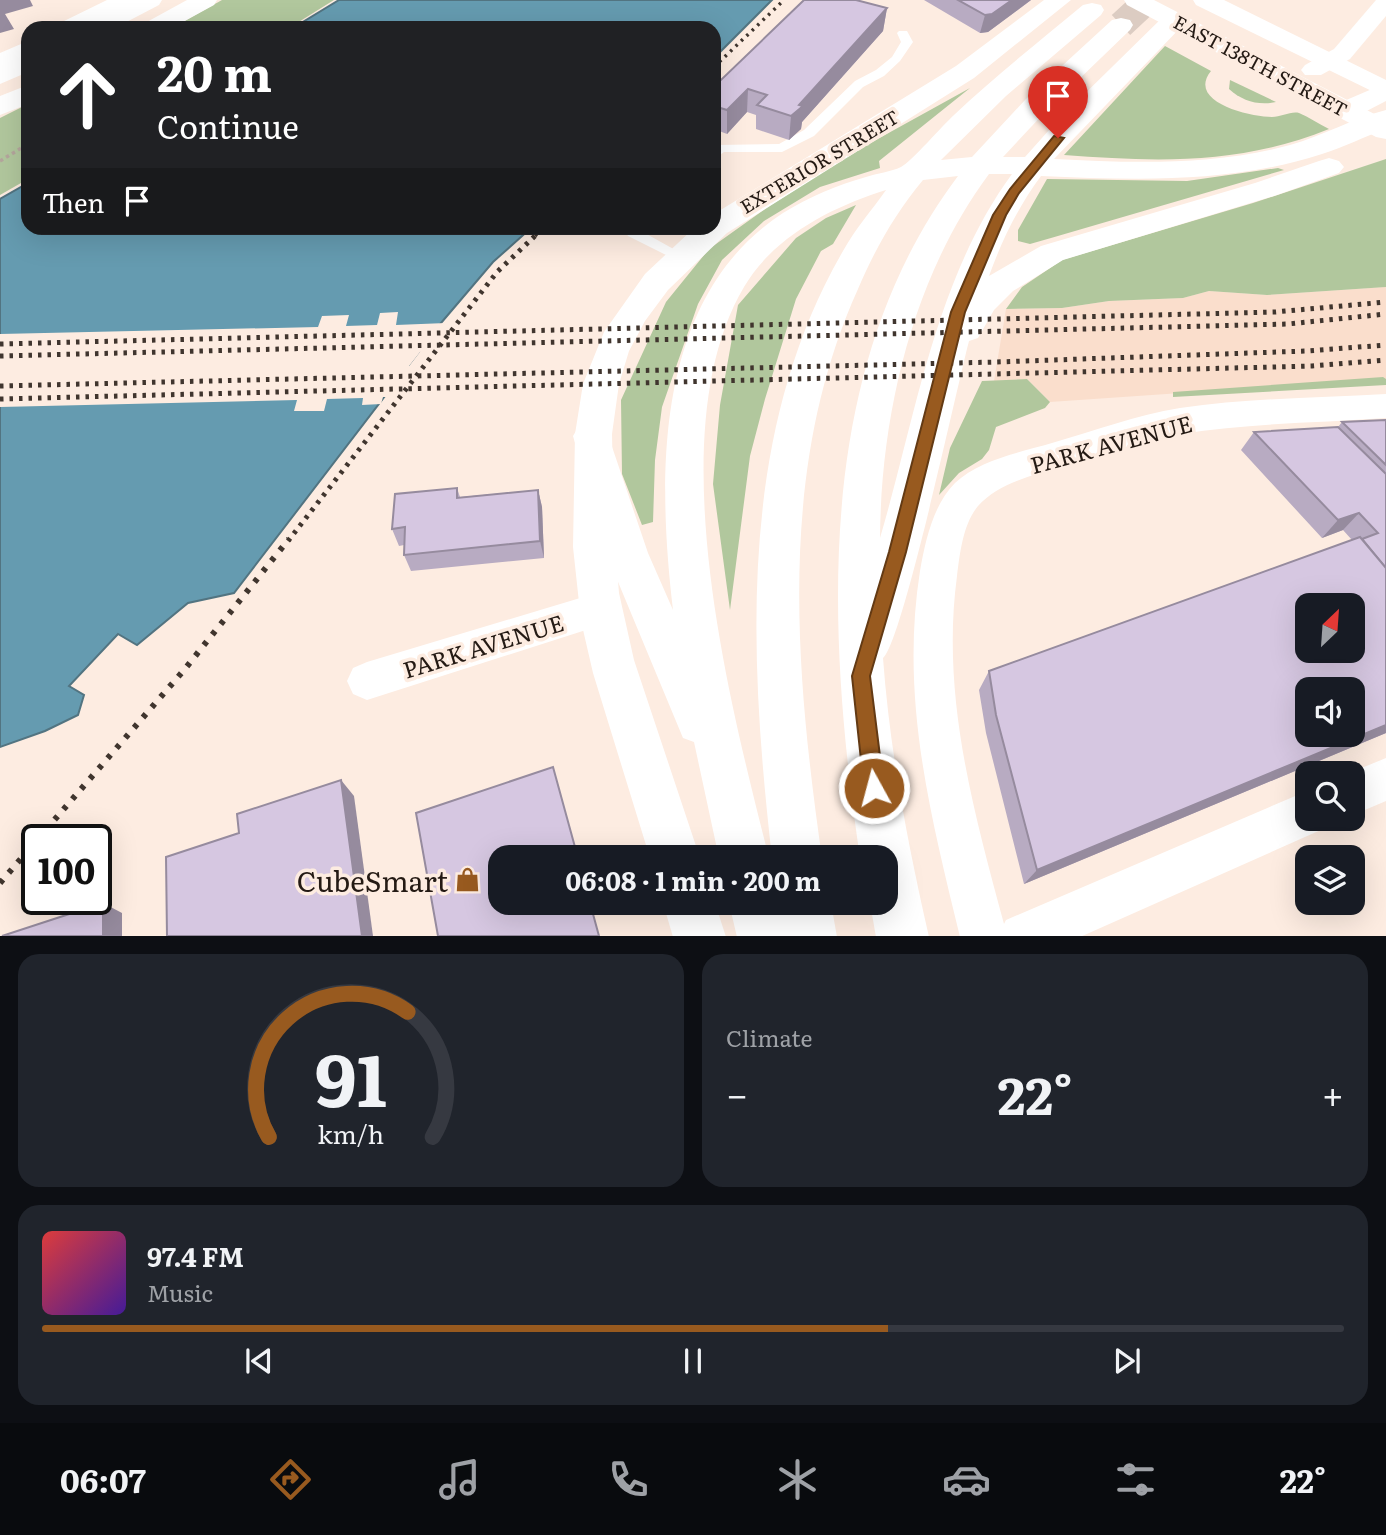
<!DOCTYPE html>
<html lang="en">
<head>
<meta charset="utf-8">
<style>
	body { margin:0; font-family:Literata,serif; background:#20242c; color:#f1f3f6; height:100vh; display:flex; flex-direction:column; font-size:26px; white-space:nowrap }
	* { box-sizing:border-box; margin:0 }
	p { font-size:23px; color:#9ea1a6 }
	.icon { flex:none; width:38px; height:38px; fill:none; stroke:currentColor; stroke-width:2; stroke-linecap:round; stroke-linejoin:round }
	.map { position:relative; height:936px; overflow:hidden }
	.drawer { display:flex; flex-direction:column; gap:18px; padding:18px; background:#0d0f14; flex:1 }
	.drawer>* { flex:none }
	.banner { position:absolute; left:21px; top:21px; width:700px; height:214px; border-radius:21px; box-shadow:0 7px 28px #0002; background:#202124; color:#fff; overflow:hidden }
	.needle { width:46px; rotate:25deg }
	.tools { position:absolute; left:1295px; top:593px; display:grid; gap:14px }
	.tools a { display:grid; place-items:center; width:70px; height:70px; border-radius:14px; background:#171b24; box-shadow:0 7px 28px #0002; font-size:35px }
	.speed { position:absolute; left:21px; top:824px; display:flex; gap:14px; font-size:35px; font-weight:700; text-align:center }
	.speed>* { display:grid; place-content:center; width:91px; height:91px; border-radius:50%; background:#171b24; box-shadow:0 7px 28px #0002; line-height:1 }
	.speed .limit { border:4px solid #111; border-radius:10px; background:#fff; color:#111 }
	.pin { position:absolute; display:grid; place-items:center; width:60px; height:60px; color:#fff; margin:-72px -30px; border-radius:50% 50% 50% 0; rotate:-45deg; box-shadow:0 0 7px #0007 }
	.pin .icon { rotate:45deg }
	.me { position:absolute; width:77px; margin:-38px; rotate:353deg; stroke-linejoin:round; filter:drop-shadow(0 0 5px #0008) }
	.turn { display:flex; align-items:center; gap:24px; height:147px; padding:0 21px; font-size:32px }
	.turn .icon { width:91px; height:91px; stroke-width:2.5 }
	.turn b { display:block; font-size:49px; line-height:60px }
	.then { display:flex; align-items:center; height:66px; padding:0 21px; background:#0003; gap:14px; font-size:26px }
	.big { font-size:52px; font-weight:700; line-height:1.1 }
	.drawer .card { flex:1; display:flex; flex-direction:column; justify-content:center; gap:10px; min-width:0; padding:0 24px; border-radius:21px; background:#20242c }
	.drawer .dial { align-items:center; gap:0 }
	.dial svg { height:182px; overflow:visible; fill:none; stroke:#363941; stroke-width:7; stroke-linecap:round; text-anchor:middle }
	.dial text { fill:#f1f3f6; stroke:none }
	.song { display:flex; align-items:center; gap:21px }
	.cover { width:84px; height:84px; border-radius:10px; background:linear-gradient(135deg,hsl(0 70% 55%),hsl(260 70% 35%)) }
	.played { height:7px; border-radius:4px; background:linear-gradient(90deg,#985a1f 65%,#363941 65%) }
	.keys { display:flex; justify-content:space-around; direction:ltr }
	.heat { display:flex; justify-content:space-between; align-items:center; font-size:38px; direction:ltr }
	.drawer .tiles { flex:1; display:grid; gap:18px; grid-template-columns:1fr 1fr }
	.card:last-child { grid-column:span 2 }
	.trip { position:absolute; left:488px; top:845px; width:410px; height:70px; border-radius:21px; background:#171b24; box-shadow:0 7px 28px #0002; font-weight:700; line-height:70px; text-align:center }
	.tab-bar { display:flex; height:112px; justify-content:space-around; align-items:center; background:#090b0e; color:#9ea1a6 }
	.tab-bar .icon { width:49px; height:49px }
	.tab-bar .current { color:#985a1f }
	.tab-bar b { font-size:32px; color:#f1f3f6 }
	.map>svg:first-child { display:block }
	.built { fill:#fadecc }
	.green { fill:#b1c79d }
	.water { fill:#659bb0; stroke:#527481; stroke-width:2 }
	.pier { fill:#fdece1 }
	.lines { fill:none; stroke-linecap:round; stroke-linejoin:round }
	.motorway-tunnel { stroke:#dcccc2; stroke-width:27; stroke-dasharray:27 14; stroke-linecap:butt }
	.path { stroke:#b5a69d; stroke-width:3.5; stroke-dasharray:3.5 3.5; stroke-linecap:butt }
	.service { fill:#fff; fill-rule:evenodd }
	.minor { fill:#fff; fill-rule:evenodd }
	.secondary { fill:#fff; fill-rule:evenodd }
	.primary { fill:#fff; fill-rule:evenodd }
	.motorway { fill:#fff; fill-rule:evenodd }
	.rail-far2 { stroke:#40352e; stroke-width:3.5; stroke-dasharray:2.5 5; stroke-linecap:butt }
	.rail-far1 { stroke:#40352e; stroke-width:5; stroke-dasharray:3.5 6; stroke-linecap:butt }
	.rail { stroke:#40352e; stroke-width:6; stroke-dasharray:4.5 9; stroke-linecap:butt }
	.wall { fill:#b8abc2 }
	.shaded-wall { fill:#968b9e }
	.building { fill:#d6c7e1; stroke:#968b9e; stroke-width:2; fill-rule:evenodd }
	.route { fill:#985a1f; stroke:#633a14; stroke-width:2 }
	.labels { text-anchor:middle; dominant-baseline:central; stroke-width:7; stroke-linejoin:round; paint-order:stroke }
	.far-street-label { font-size:19px; fill:#241a14; stroke:#fdece1 }
	.street-label { font-size:23px; fill:#241a14; stroke:#fdece1 }
	.near-poi-label { font-size:28px; fill:#241a14; stroke:#fdece1; text-anchor:end }
</style>
</head>
<body>
<div class="map">
<svg width="1386" height="937" viewBox="0 0 1386 937">
	<rect width="100%" height="100%" fill="#fdece1"/>
	<!-- built -->
	<polygon class="built" points="1386,287 1386,379 1050,402 1027,379 994,381 1006,309 1062,308 1109,301 1183,298 1209,291 1267,295"/>
	<!-- green -->
	<g class="green">
		<polygon points="222,0 334,0 289,28 172,28"/>
		<path d="M1165,46L1211,71C1186,102 1250,117 1272,117C1281,117 1291,111 1299,113C1309,117 1319,124 1329,129C1240,165 1158,162 1064,155Z"/>
		<path d="M1230,80L1276,102C1259,106 1242,101 1229,89Z"/>
		<polygon points="970,88 879,161 880,168 820,187 764,221 722,260 698,304 662,407 655,460 653,522 642,525 622,474 621,400 666,302 709,249 768,207 856,151"/>
		<polygon points="28,104 28,179 0,195 0,118"/>
		<polygon points="1386,159 1386,287 1267,295 1209,291 1183,298 1109,301 1062,308 1006,309 1022,287 1062,260 1253,203"/>
		<polygon points="1278,168 1284,170 1051,238 1030,244 1018,241 1018,230 1047,179 1187,181"/>
		<polygon points="856,205 833,244 821,251 796,299 765,399 750,456 730,610 713,484 720,405 738,305 796,238 826,218"/>
		<polygon points="1383,377 1386,379 1386,385 1173,397 1173,392"/>
		<polygon points="1027,379 1050,402 1045,408 996,427 989,450 982,459 959,473 939,495 950,448 982,381"/>
	</g>
	<!-- water -->
	<g class="water">
		<polygon points="339,0 772,0 714,58 714,28 293,28"/>
		<polygon points="28,183 28,228 531,228 493,262 441,323 234,593 188,603 137,645 118,634 69,686 84,695 78,715 45,731 0,747 0,199"/>
	</g>
	<!-- pier -->
	<polygon class="pier" points="398,312 396,325 446,323 425,351 420,352 409,366 413,367 391,397 383,397 381,404 362,405 363,398 327,399 324,411 294,411 297,400 0,407 0,334 318,327 322,316 349,315 346,326 377,325 380,313"/>
	<g class="lines">
		<!-- motorway-tunnel -->
		<polyline class="motorway-tunnel" points="1121,25 1148,0"/>
		<!-- path -->
		<polyline class="path" points="0,161 28,144"/>
		<!-- service -->
		<g class="service">
			<polygon points="899,31 907,31 913,42 900,61 884,76 863,87 814,136 782,152 724,152 714,159 716,145 779,144 804,130 855,81 876,70 892,57 901,42 897,33"/>
			<polygon points="631,228 646,228 643,232 686,256 684,259 674,259 628,236 626,233"/>
		</g>
		<!-- minor -->
		<g class="minor">
			<polygon points="107,0 135,0 132,5 86,28 57,28 60,23"/>
			<polygon points="1376,0 1386,0 1386,16 1350,59 1321,75 1305,75 1301,70 1305,65 1334,49"/>
			<polygon points="28,41 28,57 0,69 0,53"/>
			<path d="M1386,394V418C1318,423 1248,423 1181,434C1140,440 1102,455 1064,466C1035,475 999,482 978,506C963,524 960,553 957,576C941,695 973,809 1004,924L1006,920L1307,791V819H1327L1323,829L1080,937H960C930,813 900,698 920,571C925,542 933,505 955,483C979,460 1021,452 1052,443C1094,431 1136,415 1180,408C1248,398 1317,398 1386,394Z"/>
			<polygon points="600,592 614,597 619,609 614,621 367,700 353,694 347,681 353,668 367,662"/>
			<polygon points="1386,758 1386,801 1353,815 1353,774 1347,774"/>
		</g>
		<!-- secondary -->
		<g class="secondary">
			<polygon points="1044,0 1071,0 974,78 727,233 668,290 645,321 629,351 619,384 612,434 614,532 619,593 634,660 700,858 650,858 593,673 581,621 573,547 575,434 583,384 604,332 645,274 694,228 714,228 714,214 956,66"/>
			<polygon points="1124,0 1154,0 1386,120 1386,139 1376,137 1127,5"/>
			<polygon points="1193,0 1224,0 1386,80 1386,98 1196,5"/>
			<polygon points="663,903 715,903 726,937 673,937"/>
		</g>
		<!-- primary -->
		<polygon class="primary" points="1386,83 1386,101 1357,116 1347,118 1337,116 1333,110 1337,104"/>
		<!-- motorway -->
		<g class="motorway">
			<polygon points="132,0 162,0 159,5 115,28 84,28 87,23"/>
			<polygon points="187,0 217,0 214,5 172,28 142,28 145,23"/>
			<path d="M1092,3L1101,5L1104,10L1101,15L1006,96L941,160L972,157L1026,99L1112,20L1121,18L1130,20L1133,25L1130,30L1046,111L1003,157H1025L1058,120L1165,15L1174,13L1183,15L1186,20L1183,25L1054,159C1133,163 1213,166 1290,145C1323,136 1353,118 1386,110V128C1365,137 1344,147 1322,154C1230,184 1136,180 1041,176C1018,207 1002,240 989,276L1041,246L1255,183L1319,161L1329,158L1339,161L1344,167L1339,173L1277,195L1063,260L1013,291L994,310L978,338L969,341C958,383 902,644 883,658C890,753 908,844 929,937H876L870,903H886V858H860C827,631 812,370 958,176L923,180C896,212 874,251 858,289C777,468 795,668 822,858H772C749,654 737,434 843,251C855,229 872,210 886,190C832,207 774,236 744,287C658,432 730,703 769,858H719L694,742L683,738L606,553L573,436L579,426L592,422L605,426L648,553L673,610C657,474 654,297 783,213C809,197 837,185 866,177C877,173 891,172 901,167C910,163 944,124 954,115C995,76 1040,41 1083,5ZM989,174H1012C935,279 916,416 880,538C881,413 913,276 989,174Z"/>
			<polygon points="28,54 28,72 0,84 0,66"/>
			<polygon points="28,85 28,104 0,115 0,96"/>
			<polygon points="729,903 831,903 837,937 737,937"/>
		</g>
		<!-- rail-far2 -->
		<g class="rail-far2">
			<polyline points="714,67 784,0"/>
			<polyline points="535,236 543,228"/>
		</g>
		<!-- rail-far1 -->
		<g class="rail-far1">
			<polyline points="0,344 1275,312 1386,302"/>
			<polyline points="0,356 1288,324 1386,314"/>
			<polyline points="0,386 997,362 1306,351 1386,345"/>
			<polyline points="0,399 1312,366 1386,360"/>
			<polyline points="288,541 497,272 537,234"/>
		</g>
		<!-- rail -->
		<g class="rail">
			<polyline points="37,840 184,670 289,539"/>
			<polyline points="0,883 37,840"/>
		</g>
	</g>
	<!-- wall -->
	<g class="wall">
		<polygon points="924,0 1031,0 988,32 980,33"/>
		<polygon points="887,8 883,31 802,122 801,129 789,140 756,129 756,115 747,112 727,134 714,129 714,78 721,80"/>
		<polygon points="1386,420 1386,733 1024,884 986,733 979,690 989,671 1352,540 1343,530 1322,538 1241,450 1254,432 1338,427 1342,422"/>
		<polygon points="457,488 460,497 538,490 542,507 544,558 411,571 404,555 404,545 399,546 392,529"/>
	</g>
	<!-- shaded-wall -->
	<g class="shaded-wall">
		<polygon points="0,0 30,0 33,6 5,14 14,29 0,33"/>
		<polygon points="1012,0 1031,0 988,32 980,33 985,15"/>
		<polygon points="887,8 883,31 802,122 801,129 789,140 791,116 799,105"/>
		<polygon points="748,89 747,112 727,134 727,110"/>
		<polygon points="538,490 542,507 544,558 540,541"/>
		<polygon points="1359,513 1343,530 1322,538 1338,520"/>
		<polygon points="1386,725 1386,733 1024,884 1037,870"/>
		<polygon points="341,780 354,796 373,936 362,936"/>
		<polygon points="103,903 122,913 122,936 103,936"/>
	</g>
	<!-- building -->
	<g class="building">
		<polygon points="804,0 856,0 887,8 799,105 803,106 791,116 757,105 767,95 748,89 727,110 714,106 714,78 721,80"/>
		<polygon points="958,0 1012,0 992,14 985,15"/>
		<polygon points="1386,420 1386,465 1342,422"/>
		<polygon points="1338,427 1386,474 1386,568 1362,539 1378,533 1359,513 1338,520 1254,432"/>
		<polygon points="457,488 457,498 538,490 540,541 404,555 405,527 392,529 395,494"/>
		<path d="M1360,537L1386,568V725L1037,870L996,715L989,671ZM1307,606H1353V651H1307ZM1307,690H1353V735H1307Z"/>
		<polygon points="553,767 578,858 500,858 500,903 590,903 599,936 438,936 416,813"/>
		<polygon points="341,780 362,936 167,936 166,857 239,833 237,814"/>
		<polygon points="103,903 103,936 2,936"/>
	</g>
	<!-- route -->
	<polygon class="route" points="1054,136 1064,138 1019,193 1006,215 965,312 906,552 870,676 884,788 881,795 874,798 867,795 864,788 852,676 889,552 951,312 993,215 1010,189"/>
	<!-- icons -->
	<defs>
		<symbol id="shop-bare" viewBox="-9 -9 18 18"><path d="M-5-2.5h2.3a2.7 3.5 0 0 1 5.4 0H5L5.5 6h-11ZM-1.5-2.5h3a1.5 2.3 0 0 0-3 0Z" fill="#985a1f" stroke="#fdece1" stroke-width="2.5" paint-order="stroke"/></symbol>
	</defs>
	<g fill-rule="evenodd">
		<use href="#shop-bare" x="450" y="862" width="35" height="35"/>
	</g>
	<g class="labels">
		<!-- far-street labels -->
		<g class="far-street-label">
			<text transform="translate(1261 65) rotate(28)">EAST 138TH STREET</text>
			<text transform="translate(819 161) rotate(-31)">EXTERIOR STREET</text>
		</g>
		<!-- street labels -->
		<g class="street-label">
			<text transform="translate(1111 443) rotate(-15)">PARK AVENUE</text>
			<text transform="translate(483 645) rotate(-17)">PARK AVENUE</text>
		</g>
		<!-- near-poi labels -->
		<g class="near-poi-label">
			<text x="448" y="880">CubeSmart</text>
		</g>
	</g>
</svg>
<div class="tools">
<a><svg class="needle" viewBox="-14 -14 28 28"><path d="M0-13l5 13h-10z" fill="#e53935"/><path d="M0 13l5-13h-10z" fill="#9ea1a6"/></svg></a>
<a><svg class="icon" aria-label="sound" viewBox="0 0 24 24"><path d="M4 9h4l5-4v14l-5-4H4zM17 9q2 3 0 6"/></svg></a>
<a><svg class="icon" aria-label="search" viewBox="0 0 24 24"><circle cx="10" cy="10" r="6"/><path d="M15 15l6 6"/></svg></a>
<a><svg class="icon" aria-label="layers" viewBox="0 0 24 24"><path d="M12 4l9 5-9 5-9-5zM3 14l9 5 9-5"/></svg></a>
</div>
<div class="speed"><div class="limit">100</div></div>
<div class="pin" style="left:1058px;top:138px;background:#d93025"><svg class="icon" aria-label="arrive" viewBox="0 0 24 24"><path d="M6 21V4h12l-3 4 3 4H6"/></svg></div>
<svg class="me" style="left:874px;top:788px" viewBox="-20 -20 40 40"><circle r="17" fill="#985a1f" stroke="#fff" stroke-width="3"/><path d="M0-11L8 9 0 5-8 9z" fill="#fff"/></svg>
<div class="trip">06:08 · 1 min · 200 m</div>
<div class="banner">
<div class="turn"><svg class="icon" aria-label="ahead" viewBox="0 0 24 24"><path d="M12 20V5M6 11l6-6 6 6"/></svg><div><b>20 m</b>Continue</div></div>
<div class="then">Then<svg class="icon" aria-label="arrive" viewBox="0 0 24 24"><path d="M6 21V4h12l-3 4 3 4H6"/></svg></div>
</div>
</div>
<section class="drawer">
<div class="tiles">
<div class="card dial"><svg viewBox="0 0 100 80">
<path d="M14 69A42 42 0 1 1 86 69"/>
<path d="M14 69A42 42 0 0 1 75 14" stroke="#985a1f"/>
<text x="50" y="56" font-size="32" font-weight="700">91</text>
<text x="50" y="72" font-size="11">km/h</text>
</svg></div>
<div class="card"><p>Climate</p>
<div class="heat"><a>−</a><b class="big">22°</b><a>+</a></div>
</div>
<div class="card">
<div class="song"><i class="cover"></i><div><b>97.4 FM</b><p>Music</p></div></div>
<div class="played"></div>
<div class="keys"><svg class="icon" aria-label="previous" viewBox="0 0 24 24"><path d="M18 5L8 12l10 7zM5 5v14"/></svg><svg class="icon" aria-label="pause" viewBox="0 0 24 24"><path d="M8 5v14M16 5v14"/></svg><svg class="icon" aria-label="next" viewBox="0 0 24 24"><path d="M6 5l10 7-10 7zM19 5v14"/></svg></div>
</div>
</div>
</section>
<nav class="tab-bar">
<b>06:07</b>
<svg class="icon current" aria-label="directions" viewBox="0 0 24 24"><path d="M12 3l9 9-9 9-9-9zM9 14v-3h6M13 9l2 2-2 2"/></svg>
<svg class="icon" aria-label="music" viewBox="0 0 24 24"><path d="M9 18V5l10-2v13"/><circle cx="6" cy="18" r="3"/><circle cx="16" cy="16" r="3"/></svg>
<svg class="icon" aria-label="phone" viewBox="0 0 24 24"><path d="M5 4h4l2 5-3 2q2 4 5 5l2-3 5 2v4C11 20 4 13 5 4z"/></svg>
<svg class="icon" aria-label="climate" viewBox="0 0 24 24"><path d="M12 3v18M4 7l16 10M4 17L20 7"/></svg>
<svg class="icon" aria-label="car" viewBox="0 0 24 24"><path d="M5 17H2v-5l4-1 3-4h7l3 4 3 1v5h-3M9 17h6M6 11h13"/><circle cx="7" cy="17" r="2"/><circle cx="17" cy="17" r="2"/></svg>
<svg class="icon" aria-label="filters" viewBox="0 0 24 24"><path d="M4 7h16M4 17h16"/><circle cx="9" cy="7" r="2"/><circle cx="15" cy="17" r="2"/></svg>
<b>22°</b>
</nav>
</body>
</html>
